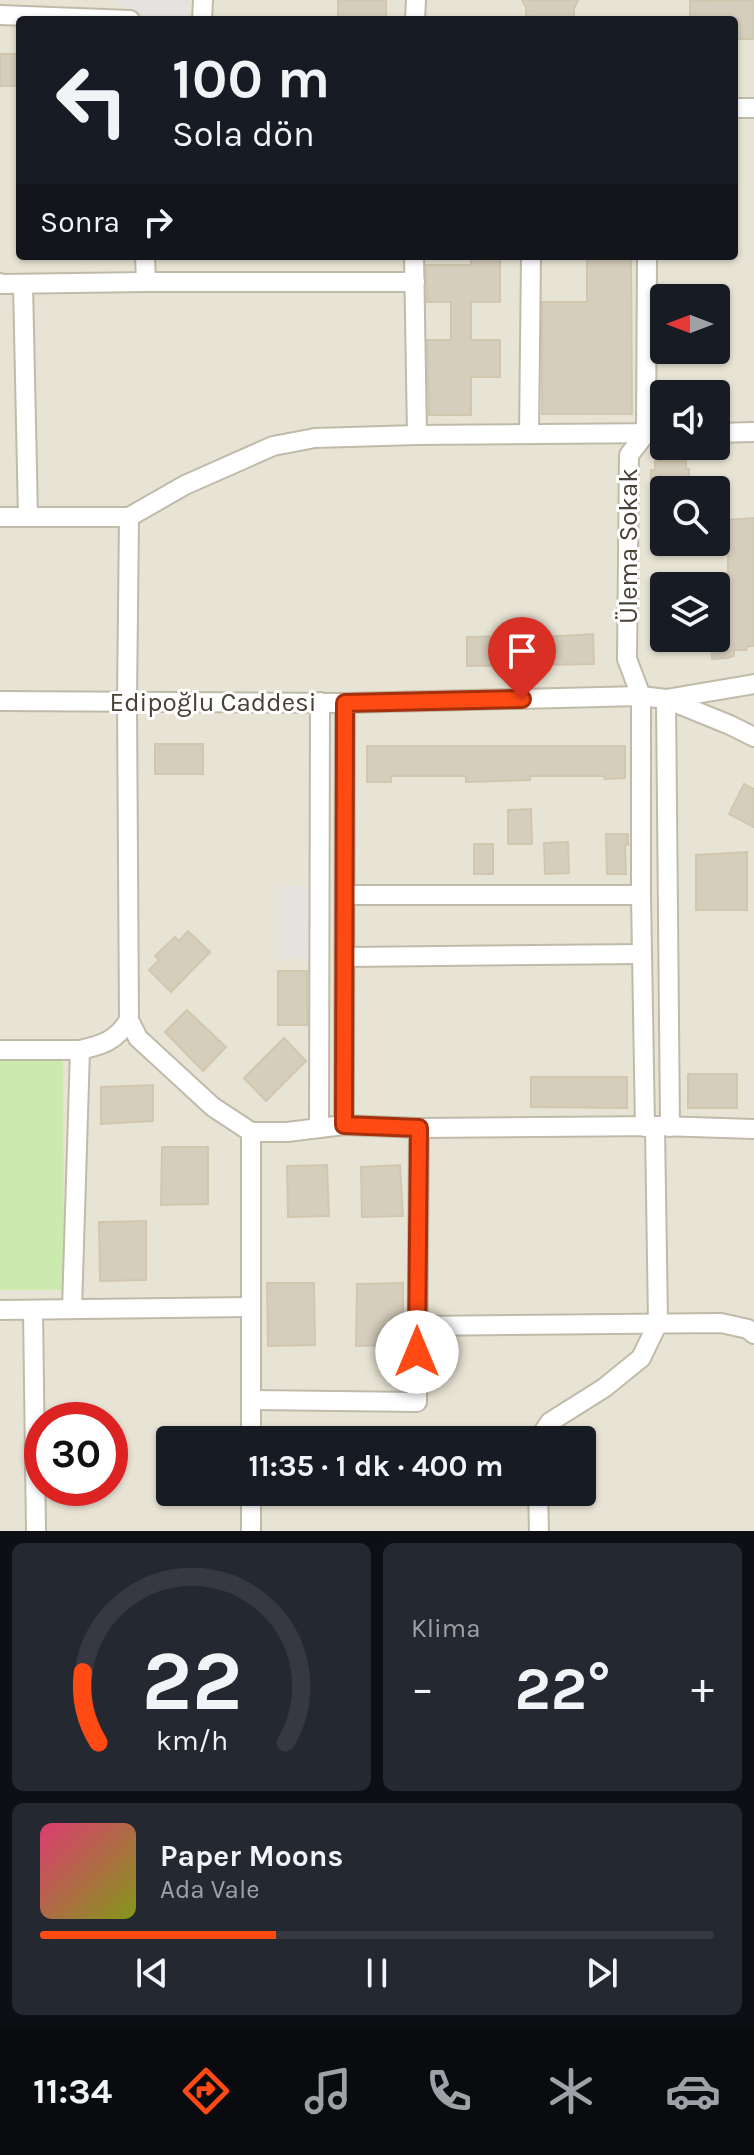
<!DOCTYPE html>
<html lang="tr">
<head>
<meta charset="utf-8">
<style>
	body { margin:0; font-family:Karla,sans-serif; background:#242831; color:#f1f3f6; height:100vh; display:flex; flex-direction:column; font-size:30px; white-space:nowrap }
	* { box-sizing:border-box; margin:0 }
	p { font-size:26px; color:#9ea1a6 }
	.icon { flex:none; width:44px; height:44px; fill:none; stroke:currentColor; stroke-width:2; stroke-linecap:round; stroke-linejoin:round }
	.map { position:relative; height:1531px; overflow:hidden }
	.drawer { display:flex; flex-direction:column; gap:12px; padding:12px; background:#0d0f14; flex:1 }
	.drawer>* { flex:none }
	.banner { position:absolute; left:16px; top:16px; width:722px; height:244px; border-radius:8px; box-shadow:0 2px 6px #0004; background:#171b24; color:#f1f3f6; overflow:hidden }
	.needle { width:52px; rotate:270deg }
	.tools { position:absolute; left:650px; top:284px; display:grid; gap:16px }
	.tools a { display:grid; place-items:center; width:80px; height:80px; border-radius:8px; background:#171b24; box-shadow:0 2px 6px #0004; font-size:40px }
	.speed { position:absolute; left:24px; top:1402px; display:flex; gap:16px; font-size:40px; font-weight:700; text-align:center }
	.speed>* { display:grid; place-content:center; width:104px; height:104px; border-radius:50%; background:#171b24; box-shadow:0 2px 6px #0004; line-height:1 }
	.speed .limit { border:12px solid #d22; background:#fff; color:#111 }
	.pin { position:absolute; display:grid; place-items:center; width:68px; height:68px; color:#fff; margin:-82px -34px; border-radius:50% 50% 50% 0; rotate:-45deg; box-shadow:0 0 8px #0007 }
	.pin .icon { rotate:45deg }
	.me { position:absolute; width:88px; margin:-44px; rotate:0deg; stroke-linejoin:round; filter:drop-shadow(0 0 6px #0008) }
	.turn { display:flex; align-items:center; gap:28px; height:168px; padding:0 24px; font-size:36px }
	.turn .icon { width:104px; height:104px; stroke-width:2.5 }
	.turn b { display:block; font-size:56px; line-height:68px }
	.then { display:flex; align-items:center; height:76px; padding:0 24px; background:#0003; gap:16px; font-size:30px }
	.big { font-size:60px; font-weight:700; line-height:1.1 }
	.drawer .tile { flex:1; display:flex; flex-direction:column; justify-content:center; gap:12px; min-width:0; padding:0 28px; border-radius:12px; background:#242831 }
	.drawer .dial { align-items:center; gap:0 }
	.dial svg { height:208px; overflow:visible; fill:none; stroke:#363941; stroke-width:7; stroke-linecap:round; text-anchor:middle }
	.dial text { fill:#f1f3f6; stroke:none }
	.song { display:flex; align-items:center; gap:24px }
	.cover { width:96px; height:96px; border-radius:12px; background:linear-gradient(135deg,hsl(340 70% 55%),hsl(70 70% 35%)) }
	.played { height:8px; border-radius:4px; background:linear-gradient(90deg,#ff4a13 35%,#363941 35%) }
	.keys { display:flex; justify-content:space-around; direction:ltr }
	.heat { display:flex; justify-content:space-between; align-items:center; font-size:44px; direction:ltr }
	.drawer .tiles { flex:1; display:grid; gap:12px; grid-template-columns:1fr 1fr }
	.tile:last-child { grid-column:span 2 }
	.trip { position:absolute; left:156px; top:1426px; width:440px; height:80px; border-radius:8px; background:#171b24; box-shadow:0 2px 6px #0004; font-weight:700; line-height:80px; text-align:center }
	.tab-bar { display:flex; height:128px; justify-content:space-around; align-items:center; background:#090b0e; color:#9ea1a6 }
	.tab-bar .icon { width:56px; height:56px }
	.tab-bar .selected { color:#ff4a13 }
	.tab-bar b { font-size:36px; color:#f1f3f6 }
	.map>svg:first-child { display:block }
	.residential { fill:#e8e4d5; fill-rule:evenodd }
	.green { fill:#caeaae }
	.parking { fill:#e5e3df }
	.building { fill:#d6cebc; stroke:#d1c7af; stroke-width:2 }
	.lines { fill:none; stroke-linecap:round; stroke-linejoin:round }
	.minor-casing { stroke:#c0baa9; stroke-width:22 }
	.minor { stroke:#fff; stroke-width:18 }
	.route-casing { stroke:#a6300c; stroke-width:20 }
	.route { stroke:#ff4a13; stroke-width:14 }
	.labels { text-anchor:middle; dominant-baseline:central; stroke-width:6; stroke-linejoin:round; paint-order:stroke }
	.street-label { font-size:26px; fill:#474235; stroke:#fff }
</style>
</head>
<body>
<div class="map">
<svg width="754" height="1531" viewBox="0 0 754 1531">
	<rect width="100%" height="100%" fill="#f4f1e7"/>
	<!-- residential -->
	<path class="residential" d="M0,0H754V1531H0ZM20,20H734V256H20ZM664,298H716V350H664ZM664,394H716V446H664ZM664,490H716V542H664ZM664,586H716V638H664ZM42,1420H110V1488H42ZM170,1440H582V1492H170Z"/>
	<!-- green -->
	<polygon class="green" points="63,1056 64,1290 0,1290 0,1057"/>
	<!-- parking -->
	<g class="parking">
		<polygon points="116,0 188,0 188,20 150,20 116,3"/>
		<polygon points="279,886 314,886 315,959 280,959"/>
	</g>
	<!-- building -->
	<g class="building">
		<rect x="338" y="0" width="48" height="20"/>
		<polygon points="522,0 578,0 574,9 574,17 565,17 554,20 526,16 526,7"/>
		<polygon points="754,0 754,39 734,39 734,20 690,20 690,1"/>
		<rect x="0" y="54" width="20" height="32"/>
		<polygon points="471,256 500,256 500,302 471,302 471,340 500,340 500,377 471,377 471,415 429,415 427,340 451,340 451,302 427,302 426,265 471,265"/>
		<polygon points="587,256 631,256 632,414 542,414 542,302 587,302"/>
		<polygon points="655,461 686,461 686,469 689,469 689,487 682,487 682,490 660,490 660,488 651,488 651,470 655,470"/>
		<polygon points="754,518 754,646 748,646 746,650 734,650 734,656 727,658 712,659 711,638 716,638 716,620 722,620 722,581 728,581 728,520"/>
		<rect x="665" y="542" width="18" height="13"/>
		<rect x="651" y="586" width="13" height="17"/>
		<polygon points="593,634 594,664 541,665 542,637"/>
		<polygon points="519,636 520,665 467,666 467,637"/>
		<rect x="155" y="744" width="48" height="30"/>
		<polygon points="367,746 625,746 625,778 605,779 604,776 530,776 530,780 466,782 466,776 391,776 391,782 367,782"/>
		<polygon points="744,784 754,789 754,827 729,814"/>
		<polygon points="531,809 532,844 508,844 508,810"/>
		<polygon points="606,834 628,834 628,845 625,845 626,874 607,874"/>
		<polygon points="568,842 569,873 545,874 544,843"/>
		<rect x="474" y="844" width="19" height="30"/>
		<polygon points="747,852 747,910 696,910 696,855"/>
		<polygon points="188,931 210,952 171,992 149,970 159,960 155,956 175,937 179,941"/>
		<rect x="278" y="971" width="29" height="54"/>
		<polygon points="187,1010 226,1047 203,1071 165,1032"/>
		<polygon points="284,1038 306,1061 266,1101 244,1078"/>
		<rect x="688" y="1074" width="49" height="34"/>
		<polygon points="531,1077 627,1077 627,1108 531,1107"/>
		<polygon points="153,1085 153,1121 101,1124 101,1087"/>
		<polygon points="162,1147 208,1147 208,1204 161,1205"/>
		<polygon points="327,1165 329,1216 288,1217 287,1166"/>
		<polygon points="400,1165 403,1216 362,1217 361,1167"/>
		<polygon points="146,1221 146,1280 100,1281 99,1222"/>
		<polygon points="267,1283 314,1283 315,1345 268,1346"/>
		<polygon points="403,1283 403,1345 356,1346 357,1284"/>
	</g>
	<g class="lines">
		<defs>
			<g id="minor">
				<polyline points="0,15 130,20"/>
				<polyline points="202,20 203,0"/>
				<polyline points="415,20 416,0"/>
				<polyline points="734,108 754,108"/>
				<polyline points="145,256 146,282 415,282"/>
				<polyline points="414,256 417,435"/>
				<polyline points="0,283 2,284 146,282"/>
				<polyline points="23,284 28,517"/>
				<polyline points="716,433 754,432"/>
				<polyline points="529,434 531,256"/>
				<polyline points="0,517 129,517 185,485 273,446 315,438 417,435 664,433"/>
				<polyline points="129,517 127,701 129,1020 138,1038 213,1107 251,1132 287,1132 344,1125 419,1128 660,1126 754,1129"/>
				<polyline points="0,701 345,703 641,696 666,699 730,725 754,737"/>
				<polyline points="345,895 641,895"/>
				<polyline points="346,957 642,954"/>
				<polyline points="0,1050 80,1050"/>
				<polyline points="344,1125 345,703"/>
				<polyline points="645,1127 641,895 641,696 627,659 629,455 646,433 647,256"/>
				<polyline points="670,1127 666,699 754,684"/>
				<polyline points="319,1128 320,702"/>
				<path d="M72,1309L80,1050C102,1045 116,1041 129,1020"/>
				<polyline points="0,1310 251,1307"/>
				<polyline points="33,1310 36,1531"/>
				<polyline points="417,1326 721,1323 748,1329 754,1334"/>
				<polyline points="251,1400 417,1402 419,1128"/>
				<polyline points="251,1440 251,1132"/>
				<polyline points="538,1440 550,1422 604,1388 641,1358 658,1323 655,1127"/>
				<polyline points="538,1492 539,1531"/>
				<polyline points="251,1531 251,1492"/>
			</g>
		</defs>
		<!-- minor casing -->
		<use href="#minor" class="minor-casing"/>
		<!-- minor -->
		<use href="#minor" class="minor"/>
	</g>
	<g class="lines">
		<defs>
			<polyline id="route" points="417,1352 419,1128 344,1125 345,703 522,699"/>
		</defs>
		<!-- route casing -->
		<use href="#route" class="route-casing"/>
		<!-- route -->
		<use href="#route" class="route"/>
	</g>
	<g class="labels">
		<!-- street labels -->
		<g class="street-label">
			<text transform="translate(628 546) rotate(-90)">Ülema Sokak</text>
			<text x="213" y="702">Edipoğlu Caddesi</text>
		</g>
	</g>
</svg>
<div class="tools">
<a><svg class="needle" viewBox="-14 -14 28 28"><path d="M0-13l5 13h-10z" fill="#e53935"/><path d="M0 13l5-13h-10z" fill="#9ea1a6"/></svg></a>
<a><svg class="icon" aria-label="sound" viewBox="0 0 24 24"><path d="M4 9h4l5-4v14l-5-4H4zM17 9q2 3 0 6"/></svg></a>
<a><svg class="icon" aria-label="search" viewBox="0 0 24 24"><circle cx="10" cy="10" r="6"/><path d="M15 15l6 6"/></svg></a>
<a><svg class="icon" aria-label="layers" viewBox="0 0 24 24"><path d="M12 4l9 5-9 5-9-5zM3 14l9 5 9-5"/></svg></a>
</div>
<div class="speed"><div class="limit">30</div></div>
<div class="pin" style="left:522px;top:699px;background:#d93025"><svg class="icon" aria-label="arrive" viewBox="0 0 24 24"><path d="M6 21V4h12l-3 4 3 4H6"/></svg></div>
<svg class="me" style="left:417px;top:1352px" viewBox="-20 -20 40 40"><circle r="19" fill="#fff"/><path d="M0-13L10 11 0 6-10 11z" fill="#ff4a13"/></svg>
<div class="trip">11:35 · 1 dk · 400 m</div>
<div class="banner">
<div class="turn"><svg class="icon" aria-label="left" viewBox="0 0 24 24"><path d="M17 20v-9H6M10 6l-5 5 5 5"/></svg><div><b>100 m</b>Sola dön</div></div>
<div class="then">Sonra<svg class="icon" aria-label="right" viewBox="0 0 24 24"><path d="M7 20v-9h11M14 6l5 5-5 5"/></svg></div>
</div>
</div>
<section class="drawer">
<div class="tiles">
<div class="tile dial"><svg viewBox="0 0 100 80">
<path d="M14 69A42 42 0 1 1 86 69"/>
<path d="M14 69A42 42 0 0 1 8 42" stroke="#ff4a13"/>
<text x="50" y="56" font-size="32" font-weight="700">22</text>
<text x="50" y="72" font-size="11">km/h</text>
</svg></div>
<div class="tile"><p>Klima</p>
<div class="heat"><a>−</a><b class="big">22°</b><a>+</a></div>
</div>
<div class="tile">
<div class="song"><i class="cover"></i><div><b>Paper Moons</b><p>Ada Vale</p></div></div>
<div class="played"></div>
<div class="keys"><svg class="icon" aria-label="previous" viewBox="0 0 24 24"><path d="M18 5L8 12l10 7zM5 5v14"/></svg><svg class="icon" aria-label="pause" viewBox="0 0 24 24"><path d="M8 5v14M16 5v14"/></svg><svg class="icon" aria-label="next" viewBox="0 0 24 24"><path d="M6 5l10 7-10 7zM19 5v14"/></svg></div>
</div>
</div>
</section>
<nav class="tab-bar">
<b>11:34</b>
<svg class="icon selected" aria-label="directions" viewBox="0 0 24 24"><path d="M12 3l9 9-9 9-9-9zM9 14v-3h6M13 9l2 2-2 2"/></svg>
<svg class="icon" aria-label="music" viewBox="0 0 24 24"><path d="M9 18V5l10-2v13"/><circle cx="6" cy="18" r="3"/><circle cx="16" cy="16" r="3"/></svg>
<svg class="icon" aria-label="phone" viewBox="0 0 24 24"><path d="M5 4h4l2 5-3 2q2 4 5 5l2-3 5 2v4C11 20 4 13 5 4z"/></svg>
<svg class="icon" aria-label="climate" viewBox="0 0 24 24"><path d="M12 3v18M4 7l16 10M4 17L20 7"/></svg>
<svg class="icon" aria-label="car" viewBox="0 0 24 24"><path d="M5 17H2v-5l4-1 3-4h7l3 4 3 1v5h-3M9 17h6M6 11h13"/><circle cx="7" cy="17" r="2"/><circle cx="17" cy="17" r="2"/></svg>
</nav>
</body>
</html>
